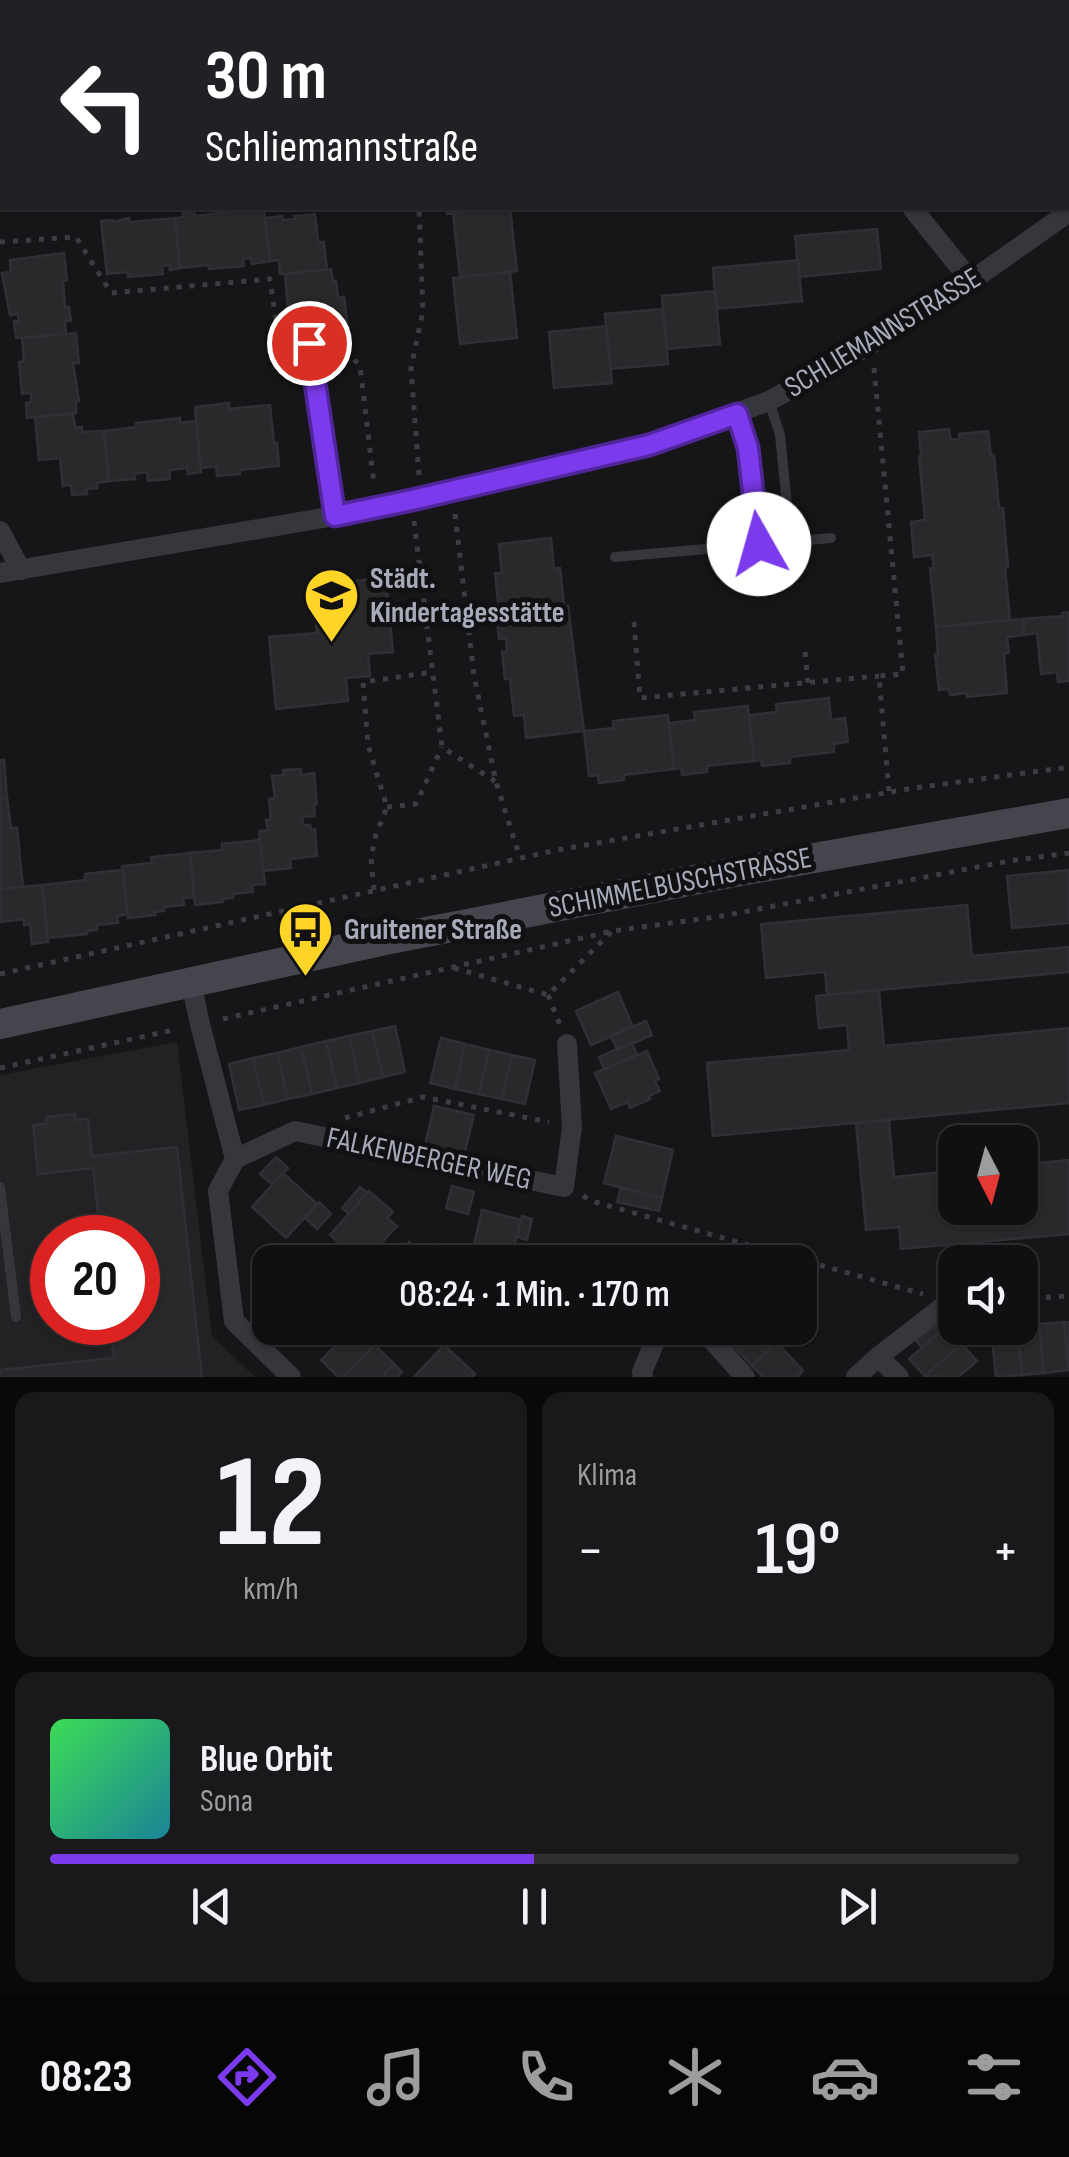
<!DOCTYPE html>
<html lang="de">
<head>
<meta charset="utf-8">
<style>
	body { margin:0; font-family:"Sofia Sans Condensed",sans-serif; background:#19191b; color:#f1f3f6; height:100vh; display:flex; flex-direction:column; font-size:38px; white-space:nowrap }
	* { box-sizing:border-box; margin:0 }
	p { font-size:32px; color:#9c9d9f }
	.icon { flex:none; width:55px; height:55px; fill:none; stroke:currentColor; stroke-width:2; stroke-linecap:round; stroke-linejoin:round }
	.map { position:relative; height:1377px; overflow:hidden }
	.panel { display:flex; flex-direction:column; gap:15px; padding:15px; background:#09090a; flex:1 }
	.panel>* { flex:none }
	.guide { position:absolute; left:0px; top:0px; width:1070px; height:210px; box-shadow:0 2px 8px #0004,0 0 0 2px #303032; background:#202124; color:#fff; overflow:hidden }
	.needle { width:65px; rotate:174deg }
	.controls { position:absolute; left:938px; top:1125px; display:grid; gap:20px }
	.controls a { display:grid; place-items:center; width:100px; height:100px; border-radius:20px; background:#101012; box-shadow:0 2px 8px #0004,0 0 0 2px #303032; font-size:50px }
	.speed { position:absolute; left:30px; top:1215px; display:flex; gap:20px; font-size:50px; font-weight:700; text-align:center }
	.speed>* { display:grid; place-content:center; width:130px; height:130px; border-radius:50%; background:#101012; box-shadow:0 2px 8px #0004,0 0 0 2px #303032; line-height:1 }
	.speed .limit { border:15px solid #d22; background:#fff; color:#111 }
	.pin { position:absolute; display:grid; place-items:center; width:85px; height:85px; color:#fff; margin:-42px; border:5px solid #fff; border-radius:50%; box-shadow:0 2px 10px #0007 }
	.me { position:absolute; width:110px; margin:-55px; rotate:353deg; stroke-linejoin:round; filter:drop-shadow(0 0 8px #0008) }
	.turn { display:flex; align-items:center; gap:35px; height:210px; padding:0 40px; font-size:45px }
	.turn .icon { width:130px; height:130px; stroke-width:2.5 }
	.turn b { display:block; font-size:70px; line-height:85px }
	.big { font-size:75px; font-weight:600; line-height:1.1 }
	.panel .widget { flex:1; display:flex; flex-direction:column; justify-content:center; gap:15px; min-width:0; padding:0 35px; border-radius:20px; background:#19191b }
	.panel .dial { align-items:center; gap:0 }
	.dial b { font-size:130px; line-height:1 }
	.song { display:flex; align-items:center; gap:30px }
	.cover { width:120px; height:120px; border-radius:15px; background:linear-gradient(135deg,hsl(130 70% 55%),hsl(190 70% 35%)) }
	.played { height:10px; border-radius:5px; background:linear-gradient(90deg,#7c3aed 50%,#303032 50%) }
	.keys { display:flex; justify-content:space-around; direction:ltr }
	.heat { display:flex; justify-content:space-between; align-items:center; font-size:55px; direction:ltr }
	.panel .tiles { flex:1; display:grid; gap:15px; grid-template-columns:1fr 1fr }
	.widget:last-child { grid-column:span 2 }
	.trip { position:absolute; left:252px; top:1245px; width:565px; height:100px; border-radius:20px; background:#101012; box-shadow:0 2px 8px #0004,0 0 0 2px #303032; font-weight:600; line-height:100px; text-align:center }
	.menu { display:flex; height:160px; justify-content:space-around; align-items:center; background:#060607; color:#9c9d9f }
	.menu .icon { width:70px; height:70px }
	.menu .current { color:#7c3aed }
	.menu b { font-size:45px; color:#f1f3f6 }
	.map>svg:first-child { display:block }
	.built { fill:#222225; fill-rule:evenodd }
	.building { fill:#29292c; stroke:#303034; stroke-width:2.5 }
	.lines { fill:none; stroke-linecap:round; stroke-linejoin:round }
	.path { stroke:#3c3d44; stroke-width:5; stroke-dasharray:5 8; stroke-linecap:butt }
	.service { stroke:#36373d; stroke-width:10 }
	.minor { stroke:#36373d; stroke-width:20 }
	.secondary { stroke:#44454d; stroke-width:30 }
	.route-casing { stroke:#51269a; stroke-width:25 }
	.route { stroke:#7c3aed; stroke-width:18 }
	.labels { text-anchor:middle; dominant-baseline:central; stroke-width:10; stroke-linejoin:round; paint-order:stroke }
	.street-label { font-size:30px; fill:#a7aab9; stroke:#111113 }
	.poi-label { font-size:30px; font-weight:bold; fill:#a7aab9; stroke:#111113; text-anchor:start }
</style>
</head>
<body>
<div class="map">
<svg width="1069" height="1377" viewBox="0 0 1069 1377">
	<rect width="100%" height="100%" fill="#161618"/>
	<!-- built -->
	<path class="built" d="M177,1042L212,1336L255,1377H0V1075ZM52,1238H138V1322H52Z"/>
	<!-- building -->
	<g class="building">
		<rect x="30" y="0" width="56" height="2"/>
		<polygon points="161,0 220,0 220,2 162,2"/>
		<rect x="294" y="0" width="58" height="2"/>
		<rect x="888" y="0" width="113" height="2"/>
		<rect x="0" y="142" width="2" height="54"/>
		<polygon points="238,208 250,208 251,212 264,210 270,261 252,264 251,258 243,259 244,266 209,269 208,265 180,268 175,218 183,217 183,213 194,212 195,216 238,211"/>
		<polygon points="446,208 500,208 447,214"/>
		<polygon points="500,208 510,208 517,271 460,277 453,213"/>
		<polygon points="315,214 318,242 324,242 327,270 280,274 279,260 270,261 265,218 282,216 283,220 295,219 294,216"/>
		<polygon points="129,218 130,222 175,218 180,268 170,270 169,265 162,266 163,274 128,277 128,272 107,274 101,221 112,220 112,222"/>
		<polygon points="877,229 881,269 799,277 795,236"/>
		<polygon points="64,253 67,280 63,281 65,307 69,307 71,321 65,321 66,334 16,338 14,321 19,321 18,314 10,315 2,273 11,272 10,260"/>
		<polygon points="798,260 802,301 716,309 713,268"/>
		<polygon points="331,269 333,281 336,281 338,298 344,297 348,328 300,333 297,309 288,310 285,274"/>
		<polygon points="510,272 517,338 460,344 453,278"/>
		<polygon points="715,291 720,344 667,349 662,296"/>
		<polygon points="663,309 668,364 610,369 605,314"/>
		<polygon points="606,326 612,383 554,388 549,332"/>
		<polygon points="76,333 79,363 73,363 79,401 76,402 76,413 27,418 26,403 31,402 31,393 22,394 19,362 24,361 22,338"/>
		<polygon points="229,403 229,409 270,405 274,444 277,443 279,466 240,470 240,474 217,476 216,466 201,468 195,407"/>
		<polygon points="73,414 75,427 82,427 82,432 104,431 109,481 97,483 97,488 86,489 87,494 72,495 71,485 63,486 60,458 39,460 35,417"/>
		<polygon points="180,418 180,423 196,421 201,472 188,474 187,468 169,470 170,479 148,481 147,472 134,474 135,479 109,481 104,431 136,427 136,423"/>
		<polygon points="949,429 951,440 959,439 959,434 988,431 991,456 994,455 999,508 1003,508 1008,567 1005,568 1010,620 936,627 930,568 934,568 932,555 914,557 911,522 925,520 919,456 921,456 919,432"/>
		<polygon points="551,538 554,568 560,568 564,606 568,606 584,731 526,738 524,715 514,716 510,679 505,679 502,652 507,651 506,638 499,639 496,610 499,610 495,573 502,573 499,544"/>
		<polygon points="386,578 393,652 368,654 370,676 346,678 348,701 276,709 269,637 317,633 312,585"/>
		<polygon points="1069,612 1069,681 1058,682 1057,672 1041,674 1037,633 1024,635 1023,619 1062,616 1062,613"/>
		<polygon points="1023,619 1024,635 1007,637 1009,653 1004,654 1007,693 967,697 966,693 950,695 949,689 939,690 935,654 938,654 936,627"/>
		<polygon points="829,698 831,720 845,718 848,742 834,744 834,752 790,757 790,763 762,766 761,760 754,761 749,715 777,712 776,704"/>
		<polygon points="748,706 754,761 707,766 707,772 682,775 681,768 674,769 669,723 695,720 694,712"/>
		<polygon points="668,715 674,769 624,775 624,780 599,783 598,775 589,776 584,731 614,728 613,721"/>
		<polygon points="0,760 4,760 7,798 0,798"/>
		<polygon points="301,769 301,775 314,773 317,804 314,805 315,816 302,817 303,825 310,825 311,830 315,829 317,856 290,859 291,868 263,871 259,831 268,830 266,820 271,819 269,799 275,798 272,776 284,775 283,770"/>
		<polygon points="0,798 7,798 11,828 17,828 23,887 0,889"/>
		<polygon points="260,840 265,884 252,885 253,892 233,894 233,898 223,899 223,902 195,905 190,853 222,850 222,844"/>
		<polygon points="190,853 194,897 183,898 184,905 164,907 164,911 155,912 155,915 128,918 122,866 152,863 151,857"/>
		<polygon points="123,870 127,914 117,916 118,923 97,925 97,930 87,931 87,934 48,938 42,885 85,880 85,874"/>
		<polygon points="1069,870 1069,923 1012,928 1007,876"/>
		<polygon points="42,885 48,942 32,944 30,924 24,925 24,919 0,922 0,889"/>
		<polygon points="967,905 972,956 1069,947 1069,972 827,995 825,972 766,978 761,924"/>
		<polygon points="879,990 884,1046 1069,1028 1069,1103 713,1136 707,1063 849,1050 847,1025 819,1028 816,996"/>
		<polygon points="618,992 633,1027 591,1045 576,1011"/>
		<polygon points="646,1021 652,1035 617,1050 611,1036"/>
		<polygon points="395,1026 405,1072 383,1077 372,1031"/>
		<polygon points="372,1031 383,1077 360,1083 349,1036"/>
		<polygon points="349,1036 360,1083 337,1088 326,1041"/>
		<polygon points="441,1038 465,1044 455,1089 430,1083"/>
		<polygon points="326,1041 337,1088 312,1094 301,1047"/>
		<polygon points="632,1043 637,1055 604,1069 599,1057"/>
		<polygon points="465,1044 489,1050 479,1094 455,1089"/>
		<polygon points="301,1047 312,1094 288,1099 277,1053"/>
		<polygon points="489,1050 512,1055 502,1099 479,1094"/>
		<polygon points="647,1051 659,1079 655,1081 660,1091 649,1096 650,1099 630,1108 628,1102 611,1109 595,1073"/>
		<polygon points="277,1053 288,1099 264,1105 253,1058"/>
		<polygon points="512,1055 535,1060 525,1104 502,1099"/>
		<polygon points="253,1058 264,1105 239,1110 229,1064"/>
		<polygon points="434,1106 474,1115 464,1155 425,1146"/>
		<polygon points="75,1114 75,1120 88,1119 92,1156 177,1147 202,1377 0,1377 0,1370 114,1358 110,1322 138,1322 138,1238 101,1238 93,1168 38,1174 33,1125 46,1124 46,1117"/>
		<polygon points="889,1120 894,1177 955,1171 955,1208 1020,1208 1020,1165 1069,1160 1069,1234 901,1249 899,1227 866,1230 856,1123"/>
		<polygon points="616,1136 673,1150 662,1198 604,1183"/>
		<polygon points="276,1157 288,1168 273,1185 260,1174"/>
		<polygon points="283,1173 317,1204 286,1238 252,1207"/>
		<polygon points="452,1186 474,1192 468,1214 446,1208"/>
		<polygon points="360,1187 367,1193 349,1214 342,1208"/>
		<polygon points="621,1188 662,1198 659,1211 617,1202"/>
		<polygon points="369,1191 393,1212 387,1218 397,1226 364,1262 361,1262 330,1235"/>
		<polygon points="319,1202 331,1214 317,1229 305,1218"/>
		<polygon points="482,1210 521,1220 510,1262 470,1261"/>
		<polygon points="522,1216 532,1219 527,1240 517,1237"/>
		<polygon points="409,1242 425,1257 437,1244 455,1261 390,1262"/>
		<polygon points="655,1248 689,1262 649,1262"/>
		<polygon points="1064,1322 1068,1370 1044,1373 1039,1324"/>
		<polygon points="1064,1322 1069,1322 1068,1370"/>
		<polygon points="932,1323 940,1332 922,1348 914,1338"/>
		<polygon points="1039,1324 1044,1373 1022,1375 1017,1328"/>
		<polygon points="947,1326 962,1344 925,1376 909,1359"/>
		<polygon points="337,1328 352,1329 337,1344 328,1336"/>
		<polygon points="357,1328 375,1345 343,1377 338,1377 321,1360 352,1329"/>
		<polygon points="445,1328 470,1328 468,1337 444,1331"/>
		<polygon points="716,1328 736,1328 726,1338"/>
		<polygon points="736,1328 763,1328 777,1342 752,1366 726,1338"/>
		<polygon points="1017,1328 1022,1375 996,1377 991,1329"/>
		<polygon points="777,1342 803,1371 797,1377 763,1377 752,1366"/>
		<polygon points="962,1344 977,1361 958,1377 925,1376"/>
		<polygon points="375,1345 394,1364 382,1377 343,1377"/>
		<polygon points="444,1345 475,1374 472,1377 414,1377"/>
		<polygon points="394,1364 402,1372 397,1377 382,1377"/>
	</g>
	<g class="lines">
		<!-- path -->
		<g class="path">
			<polyline points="417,0 417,2"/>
			<polyline points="884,0 884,2"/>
			<polyline points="509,2 534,0"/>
			<polyline points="0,202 2,202"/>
			<polyline points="0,242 76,237 111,293 270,279 277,327 286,343"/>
			<polyline points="331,353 348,353 360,366 374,484"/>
			<polyline points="874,368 903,674 879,676 889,792"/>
			<polyline points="419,475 411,368 423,311 419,208"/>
			<polyline points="455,514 474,676 496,782 520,858"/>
			<polyline points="414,521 442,747 496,782"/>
			<polyline points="634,622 640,698 879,676"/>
			<polyline points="805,652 808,683"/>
			<polyline points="387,807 416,804 442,747"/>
			<polyline points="374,890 371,858 376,834 387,807 368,745 363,682 433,672"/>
			<polyline points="454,968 548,995 612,931"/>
			<polyline points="0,974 557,850 908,789 1069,767"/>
			<polyline points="548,995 560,1025"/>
			<polyline points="223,1019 613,931 722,916 1009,861 1069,853"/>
			<polyline points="0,1068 178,1029"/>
			<polyline points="345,1118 423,1097 549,1122"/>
			<polyline points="583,1196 595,1202 923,1294"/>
			<polyline points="1020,1299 1069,1296"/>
		</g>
		<!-- service -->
		<g class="service">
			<polyline points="769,401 780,435 787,505"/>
			<polyline points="737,415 747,448 759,544"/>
			<polyline points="615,557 831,538"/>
			<polyline points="0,1187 16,1317"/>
		</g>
		<!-- minor -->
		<g class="minor">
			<polyline points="844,0 844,2"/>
			<polyline points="0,107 2,107"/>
			<polyline points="912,208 971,281"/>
			<polyline points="309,343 335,516"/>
			<polyline points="0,531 21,570"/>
			<polyline points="0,573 335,516 412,500 649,445 769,401 872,344 971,281 1069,212"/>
			<polyline points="191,982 200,1024 235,1159 218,1191 234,1321 291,1377"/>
			<polyline points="235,1159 295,1131 564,1187 572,1127 567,1044"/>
			<polyline points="706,1333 745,1377"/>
			<polyline points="878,1357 949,1302"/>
			<polyline points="643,1377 642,1372 659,1332"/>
			<polyline points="856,1377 878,1357 899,1377"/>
		</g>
		<!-- secondary -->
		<polyline class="secondary" points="0,1024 385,940 735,872 1069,813"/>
	</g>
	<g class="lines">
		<defs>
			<polyline id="route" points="309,343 335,516 412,500 649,445 737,414 748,448 759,544"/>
		</defs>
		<!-- route casing -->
		<use href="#route" class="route-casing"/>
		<!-- route -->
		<use href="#route" class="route"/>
	</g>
	<!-- icons -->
	<defs>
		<symbol id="school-pin" viewBox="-11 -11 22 30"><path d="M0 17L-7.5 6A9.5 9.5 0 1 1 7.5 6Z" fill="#fed427" stroke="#111113"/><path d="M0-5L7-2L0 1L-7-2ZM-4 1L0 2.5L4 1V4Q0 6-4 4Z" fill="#111"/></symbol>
		<symbol id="bus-pin" viewBox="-11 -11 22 30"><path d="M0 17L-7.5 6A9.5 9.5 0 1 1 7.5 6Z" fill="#fed427" stroke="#111113"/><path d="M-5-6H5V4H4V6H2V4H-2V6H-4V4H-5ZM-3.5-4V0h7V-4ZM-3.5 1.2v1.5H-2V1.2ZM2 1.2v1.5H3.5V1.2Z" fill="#111"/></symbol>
	</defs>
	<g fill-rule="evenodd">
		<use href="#school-pin" x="300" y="564" width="63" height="86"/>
		<use href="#bus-pin" x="274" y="898" width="63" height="86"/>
	</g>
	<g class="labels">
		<!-- street labels -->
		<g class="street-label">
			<text transform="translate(883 333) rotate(-31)">SCHLIEMANNSTRASSE</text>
			<text transform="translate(680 883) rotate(-11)">SCHIMMELBUSCHSTRASSE</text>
			<text transform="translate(429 1159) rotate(12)">FALKENBERGER WEG</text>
		</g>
		<!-- poi labels -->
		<g class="poi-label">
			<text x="370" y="579">Städt.<tspan x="370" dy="34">Kindertagesstätte</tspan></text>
			<text x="344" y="930">Gruitener Straße</text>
		</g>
	</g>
</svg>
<div class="controls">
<a><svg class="needle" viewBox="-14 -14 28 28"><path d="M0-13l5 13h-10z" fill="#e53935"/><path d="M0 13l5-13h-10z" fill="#9c9d9f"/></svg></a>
<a><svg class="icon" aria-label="sound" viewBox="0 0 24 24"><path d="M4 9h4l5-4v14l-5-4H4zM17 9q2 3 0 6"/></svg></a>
</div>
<div class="speed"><div class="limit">20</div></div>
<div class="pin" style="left:309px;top:343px;background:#d93025"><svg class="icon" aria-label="arrive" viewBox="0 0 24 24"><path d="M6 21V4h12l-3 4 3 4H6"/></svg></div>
<svg class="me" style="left:759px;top:544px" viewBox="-20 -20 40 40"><circle r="19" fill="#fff"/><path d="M0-13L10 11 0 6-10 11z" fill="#7c3aed"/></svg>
<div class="trip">08:24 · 1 Min. · 170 m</div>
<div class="guide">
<div class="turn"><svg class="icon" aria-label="left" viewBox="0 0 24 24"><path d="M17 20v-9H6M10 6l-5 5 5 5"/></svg><div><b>30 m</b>Schliemannstraße</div></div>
</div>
</div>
<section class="panel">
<div class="tiles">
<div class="widget dial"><b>12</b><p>km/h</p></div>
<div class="widget"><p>Klima</p>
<div class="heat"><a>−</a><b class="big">19°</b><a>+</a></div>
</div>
<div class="widget">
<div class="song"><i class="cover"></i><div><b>Blue Orbit</b><p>Sona</p></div></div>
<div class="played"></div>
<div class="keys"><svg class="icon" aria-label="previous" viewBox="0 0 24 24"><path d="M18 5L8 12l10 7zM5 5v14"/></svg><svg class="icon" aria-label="pause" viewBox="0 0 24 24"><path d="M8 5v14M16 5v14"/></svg><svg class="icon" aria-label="next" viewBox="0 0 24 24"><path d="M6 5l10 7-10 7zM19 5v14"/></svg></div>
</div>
</div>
</section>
<nav class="menu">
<b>08:23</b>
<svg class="icon current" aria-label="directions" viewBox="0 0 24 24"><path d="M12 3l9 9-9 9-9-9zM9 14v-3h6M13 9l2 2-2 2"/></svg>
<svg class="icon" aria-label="music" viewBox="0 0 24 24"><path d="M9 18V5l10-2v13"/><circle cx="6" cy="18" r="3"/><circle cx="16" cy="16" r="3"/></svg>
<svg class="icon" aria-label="phone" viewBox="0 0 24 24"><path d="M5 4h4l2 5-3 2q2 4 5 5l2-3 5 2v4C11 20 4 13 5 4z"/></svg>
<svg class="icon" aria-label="climate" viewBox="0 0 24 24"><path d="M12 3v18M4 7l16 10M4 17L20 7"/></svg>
<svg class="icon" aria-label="car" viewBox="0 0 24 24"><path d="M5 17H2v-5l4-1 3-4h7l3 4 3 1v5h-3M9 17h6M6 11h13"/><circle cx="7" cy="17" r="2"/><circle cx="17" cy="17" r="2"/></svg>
<svg class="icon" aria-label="filters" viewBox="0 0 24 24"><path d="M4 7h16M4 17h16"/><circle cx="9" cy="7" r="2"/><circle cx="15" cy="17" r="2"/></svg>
</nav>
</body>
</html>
